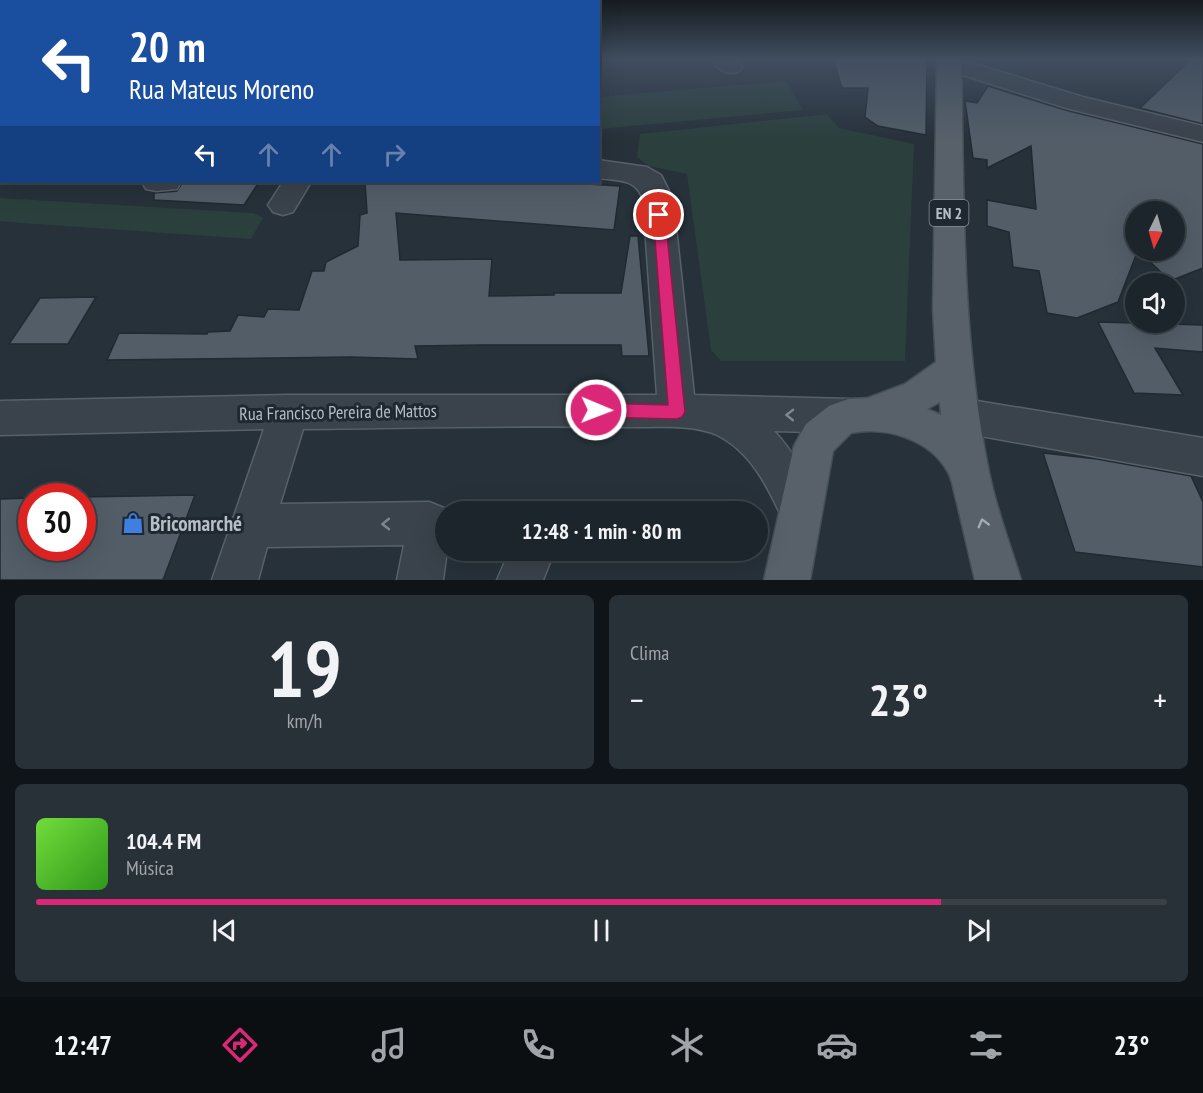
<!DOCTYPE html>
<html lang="pt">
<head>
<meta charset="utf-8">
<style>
	body { margin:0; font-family:"PT Sans Narrow",sans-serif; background:#293138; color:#f1f3f6; height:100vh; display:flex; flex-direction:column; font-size:22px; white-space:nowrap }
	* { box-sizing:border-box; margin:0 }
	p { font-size:20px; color:#a0a5a9 }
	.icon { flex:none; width:33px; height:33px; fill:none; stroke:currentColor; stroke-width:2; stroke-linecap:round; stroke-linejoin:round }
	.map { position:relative; height:580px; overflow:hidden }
	.panel { display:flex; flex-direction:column; gap:15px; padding:15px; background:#0f1418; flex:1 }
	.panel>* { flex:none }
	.top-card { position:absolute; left:0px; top:0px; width:600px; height:183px; box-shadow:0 6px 24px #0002,0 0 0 2px #3a4248; background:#1a4fa0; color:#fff; overflow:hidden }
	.needle { width:39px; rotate:185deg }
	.controls { position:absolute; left:1125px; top:201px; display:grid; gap:12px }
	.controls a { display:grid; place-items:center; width:60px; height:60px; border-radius:50%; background:#1c252c; box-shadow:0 6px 24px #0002,0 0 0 2px #3a4248; font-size:30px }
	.speed { position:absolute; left:18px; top:483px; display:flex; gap:12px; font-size:30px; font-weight:700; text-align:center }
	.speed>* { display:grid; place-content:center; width:78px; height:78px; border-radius:50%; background:#1c252c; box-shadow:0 6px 24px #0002,0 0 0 2px #3a4248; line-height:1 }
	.speed .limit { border:9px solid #d22; background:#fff; color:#111 }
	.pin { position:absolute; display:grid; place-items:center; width:51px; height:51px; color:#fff; margin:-26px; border:3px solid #fff; border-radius:50%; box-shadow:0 2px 6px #0007 }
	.me { position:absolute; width:66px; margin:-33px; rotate:91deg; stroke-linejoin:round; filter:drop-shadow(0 0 4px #0008) }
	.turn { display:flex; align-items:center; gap:21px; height:126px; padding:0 30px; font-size:27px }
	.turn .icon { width:78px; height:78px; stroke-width:2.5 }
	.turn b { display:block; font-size:42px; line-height:51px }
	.lanes { display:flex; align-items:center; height:57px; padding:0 30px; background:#0003; justify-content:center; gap:30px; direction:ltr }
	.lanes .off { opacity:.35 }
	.big { font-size:45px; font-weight:800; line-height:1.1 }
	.panel .widget { flex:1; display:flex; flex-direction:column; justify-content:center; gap:9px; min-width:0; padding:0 21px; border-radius:9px; background:#293138 }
	.panel .dial { align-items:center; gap:0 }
	.dial b { font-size:78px; line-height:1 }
	.song { display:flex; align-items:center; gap:18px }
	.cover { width:72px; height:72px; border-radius:9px; background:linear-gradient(135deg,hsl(100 70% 55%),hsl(110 70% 35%)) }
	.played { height:6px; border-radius:3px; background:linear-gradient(90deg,#db2777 80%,#3a4248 80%) }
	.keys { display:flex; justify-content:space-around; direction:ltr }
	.heat { display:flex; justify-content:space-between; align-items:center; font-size:33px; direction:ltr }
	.panel .tiles { flex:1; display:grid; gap:15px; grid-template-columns:1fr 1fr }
	.widget:last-child { grid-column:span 2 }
	.trip { position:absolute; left:435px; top:501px; width:333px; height:60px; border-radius:30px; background:#1c252c; box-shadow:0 6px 24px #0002,0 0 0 2px #3a4248; font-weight:800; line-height:60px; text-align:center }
	.menu { display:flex; height:96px; justify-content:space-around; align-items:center; background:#0b0f12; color:#a0a5a9 }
	.menu .icon { width:42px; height:42px }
	.menu .active { color:#db2777 }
	.menu b { font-size:27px; color:#f1f3f6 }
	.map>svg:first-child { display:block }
	.green { fill:#2b3f3d }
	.building { fill:#525d68; stroke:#212932; stroke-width:1.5 }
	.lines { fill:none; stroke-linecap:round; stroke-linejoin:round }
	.minor-casing { stroke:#586069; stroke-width:3 }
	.major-casing { stroke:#464e57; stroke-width:3 }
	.minor { fill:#3a424b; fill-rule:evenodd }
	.major { fill:#58616a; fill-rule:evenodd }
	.oneway { stroke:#7e868f }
	.oneway2 { stroke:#a2abb4 }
	.route { fill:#db2777; stroke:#8e194d; stroke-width:1.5 }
	.labels { text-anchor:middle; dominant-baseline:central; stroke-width:6; stroke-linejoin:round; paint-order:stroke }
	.shield { fill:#1f2730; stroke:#889099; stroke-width:1.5 }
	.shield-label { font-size:16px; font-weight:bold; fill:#b5bdc6 }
	.street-label { font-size:18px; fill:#b5bdc6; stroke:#1f2730 }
	.near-poi-label { font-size:21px; font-weight:bold; fill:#b5bdc6; stroke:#1f2730; text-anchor:start }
</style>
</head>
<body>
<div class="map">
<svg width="1203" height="580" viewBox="0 0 1203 580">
	<rect width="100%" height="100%" fill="#26313a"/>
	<!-- green -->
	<g class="green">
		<polygon points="786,81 803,110 599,129 599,97"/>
		<polygon points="827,114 839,128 914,144 905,361 721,361 711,350 687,174 649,166 637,157 640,134"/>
		<polygon points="0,198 253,213 263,218 251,239 22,223 0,221"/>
	</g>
	<!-- building -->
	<g class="building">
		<polygon points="833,59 927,59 926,135 878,126 865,117 868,88 842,88"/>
		<polygon points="1191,59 1203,59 1203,124 1140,108"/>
		<polygon points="988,86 1065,110 1203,144 1203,268 1170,281 1138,250 1174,250 1174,212 1136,212 1136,250 1138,250 1118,302 1077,318 1047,313 1039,271 1013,267 1009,232 987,226 987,200 1036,209 1031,146 987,168 987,160 973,158 965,101 977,103"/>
		<polygon points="183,182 259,182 244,205 154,200 154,193 177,191"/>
		<polygon points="365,182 555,182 620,186 614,230 396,213 400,260 492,259 489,296 554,295 554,293 621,293 630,236 638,236 649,356 622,356 621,345 482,345 415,346 418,359 351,357 107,360 119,333 207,334 208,332 230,331 238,315 264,317 268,309 299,310 312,271 324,271 326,262 358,246 360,215 367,213"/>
		<polygon points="96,297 68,344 9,344 40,298"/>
		<polygon points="1098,322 1203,325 1203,352 1155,348 1183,395 1134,393"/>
		<polygon points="1043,453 1097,459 1191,476 1203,502 1203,567 1075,552"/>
		<polygon points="195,495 163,580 0,580 0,499 32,498 32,548 82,548 82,497"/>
	</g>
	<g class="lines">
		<defs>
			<g id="minor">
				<path d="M712,59H735L742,67L738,72C725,75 718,70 712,59Z"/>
				<polygon points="940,59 959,59 1083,97 1203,126 1203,142 1066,108 941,68 937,63"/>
				<rect x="0" y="71" width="2" height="14"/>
				<path d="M598,160L647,167L661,175L673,199L694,395L849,399L863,404L868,416L863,428L849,433L774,431C795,453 809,481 821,509L815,524L800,530L785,524C769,490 753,453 717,435C690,423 652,428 622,427C516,425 409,428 303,429L280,504L429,502L444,508L447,550L443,580H397L404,545L267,547L258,580H212L264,429L0,435V401L289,395H657L643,199C635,178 619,181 598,178Z"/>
				<rect x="0" y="162" width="2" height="18"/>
				<polygon points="142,182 181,182 177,189 156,191 146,189"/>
				<polygon points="283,182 311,182 293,212 283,215 273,212 268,205"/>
				<polygon points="959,398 1203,438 1203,476 959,432 945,427 940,415 945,403"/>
				<polygon points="510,550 555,550 543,580 497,580"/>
			</g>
			<path id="major" d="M937,59H961C964,194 961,329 987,462C994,502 1009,541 1021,580H975C969,554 963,529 957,503C954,494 953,481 948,472C930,439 886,426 851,433L833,451L810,580H764L794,446L806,424L829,406L848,399L868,398L905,384L936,362L933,309ZM940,402L941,415L927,409Z"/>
		</defs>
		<!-- minor casing -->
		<use href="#minor" class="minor-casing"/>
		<!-- major casing -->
		<use href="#major" class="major-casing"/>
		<!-- minor -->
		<use href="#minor" class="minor"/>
		<!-- major -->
		<use href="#major" class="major"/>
	</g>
	<!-- one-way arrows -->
	<defs><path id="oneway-chevron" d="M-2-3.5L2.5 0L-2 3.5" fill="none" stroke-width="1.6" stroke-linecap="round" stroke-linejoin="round" transform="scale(1.5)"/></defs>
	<g class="oneway">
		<use href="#oneway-chevron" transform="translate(790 415) rotate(-179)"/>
		<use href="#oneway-chevron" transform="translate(386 524) rotate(179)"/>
	</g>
	<use class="oneway2" href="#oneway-chevron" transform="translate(983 523) rotate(-105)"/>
	<!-- sky -->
	<linearGradient id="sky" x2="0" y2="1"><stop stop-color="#151b20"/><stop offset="0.42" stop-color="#414e60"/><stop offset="1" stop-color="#414e60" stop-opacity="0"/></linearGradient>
	<rect width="1203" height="140" fill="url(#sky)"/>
	<!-- route -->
	<polygon class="route" points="659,211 665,215 685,412 682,417 677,419 596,417 591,415 588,410 591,405 596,403 668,405 653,215"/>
	<!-- icons -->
	<defs>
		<symbol id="shop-bare" viewBox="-9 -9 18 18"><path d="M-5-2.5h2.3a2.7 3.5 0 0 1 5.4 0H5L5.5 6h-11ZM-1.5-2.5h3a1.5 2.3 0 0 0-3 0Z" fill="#3f7fe0" stroke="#1f2730" stroke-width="2.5" paint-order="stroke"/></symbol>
	</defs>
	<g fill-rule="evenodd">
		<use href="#shop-bare" x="118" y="508" width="30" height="30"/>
	</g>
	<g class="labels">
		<!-- shield labels -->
		<rect class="shield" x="929.5" y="200" width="39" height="26" rx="4.5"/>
		<g class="shield-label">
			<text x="949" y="213">EN 2</text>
		</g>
		<!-- street labels -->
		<g class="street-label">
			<text transform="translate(338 412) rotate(-1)">Rua Francisco Pereira de Mattos</text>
		</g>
		<!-- near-poi labels -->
		<g class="near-poi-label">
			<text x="150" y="523">Bricomarché</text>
		</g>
	</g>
</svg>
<div class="controls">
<a><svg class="needle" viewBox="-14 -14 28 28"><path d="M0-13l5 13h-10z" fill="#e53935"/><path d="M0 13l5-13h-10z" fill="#a0a5a9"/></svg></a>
<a><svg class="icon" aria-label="sound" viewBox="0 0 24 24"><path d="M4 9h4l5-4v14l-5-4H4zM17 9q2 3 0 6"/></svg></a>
</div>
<div class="speed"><div class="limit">30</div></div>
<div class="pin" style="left:659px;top:215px;background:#d93025"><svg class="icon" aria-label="arrive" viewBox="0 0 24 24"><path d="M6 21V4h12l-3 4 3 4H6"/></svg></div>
<svg class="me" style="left:596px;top:410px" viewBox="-20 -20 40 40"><circle r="17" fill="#db2777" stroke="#fff" stroke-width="3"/><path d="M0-11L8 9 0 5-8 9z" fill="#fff"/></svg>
<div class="trip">12:48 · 1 min · 80 m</div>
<div class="top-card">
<div class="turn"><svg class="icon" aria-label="left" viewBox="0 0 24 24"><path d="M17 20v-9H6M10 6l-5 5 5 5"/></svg><div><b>20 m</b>Rua Mateus Moreno</div></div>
<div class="lanes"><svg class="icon" aria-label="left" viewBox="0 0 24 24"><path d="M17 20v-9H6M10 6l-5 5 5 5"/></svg><svg class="icon off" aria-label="ahead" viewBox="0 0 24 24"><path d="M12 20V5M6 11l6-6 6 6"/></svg><svg class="icon off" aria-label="ahead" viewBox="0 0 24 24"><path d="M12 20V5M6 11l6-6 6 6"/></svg><svg class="icon off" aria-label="right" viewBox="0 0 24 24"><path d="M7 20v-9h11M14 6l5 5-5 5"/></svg></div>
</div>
</div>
<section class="panel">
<div class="tiles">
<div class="widget dial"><b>19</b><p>km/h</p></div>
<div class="widget"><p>Clima</p>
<div class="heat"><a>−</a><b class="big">23°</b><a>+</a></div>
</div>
<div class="widget">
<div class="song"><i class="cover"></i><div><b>104.4 FM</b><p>Música</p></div></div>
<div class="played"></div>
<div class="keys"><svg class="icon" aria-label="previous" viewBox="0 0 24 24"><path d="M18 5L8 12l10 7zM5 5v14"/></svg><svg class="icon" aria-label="pause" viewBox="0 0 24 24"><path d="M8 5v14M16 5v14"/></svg><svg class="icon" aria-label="next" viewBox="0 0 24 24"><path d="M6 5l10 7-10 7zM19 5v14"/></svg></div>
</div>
</div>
</section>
<nav class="menu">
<b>12:47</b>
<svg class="icon active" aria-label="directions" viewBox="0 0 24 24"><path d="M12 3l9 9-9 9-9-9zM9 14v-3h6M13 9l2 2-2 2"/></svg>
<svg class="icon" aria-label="music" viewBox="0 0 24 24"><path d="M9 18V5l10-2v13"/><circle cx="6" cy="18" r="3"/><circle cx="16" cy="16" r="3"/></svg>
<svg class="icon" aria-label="phone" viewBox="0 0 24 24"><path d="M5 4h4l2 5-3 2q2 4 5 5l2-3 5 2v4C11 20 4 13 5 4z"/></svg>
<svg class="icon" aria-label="climate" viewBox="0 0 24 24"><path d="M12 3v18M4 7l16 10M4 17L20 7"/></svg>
<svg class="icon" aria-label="car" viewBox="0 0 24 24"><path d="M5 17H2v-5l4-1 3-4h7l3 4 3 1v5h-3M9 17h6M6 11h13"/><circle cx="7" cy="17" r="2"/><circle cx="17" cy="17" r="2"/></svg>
<svg class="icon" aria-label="filters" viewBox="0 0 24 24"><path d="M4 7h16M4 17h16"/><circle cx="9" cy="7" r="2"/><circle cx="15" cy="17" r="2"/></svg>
<b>23°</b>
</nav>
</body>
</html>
